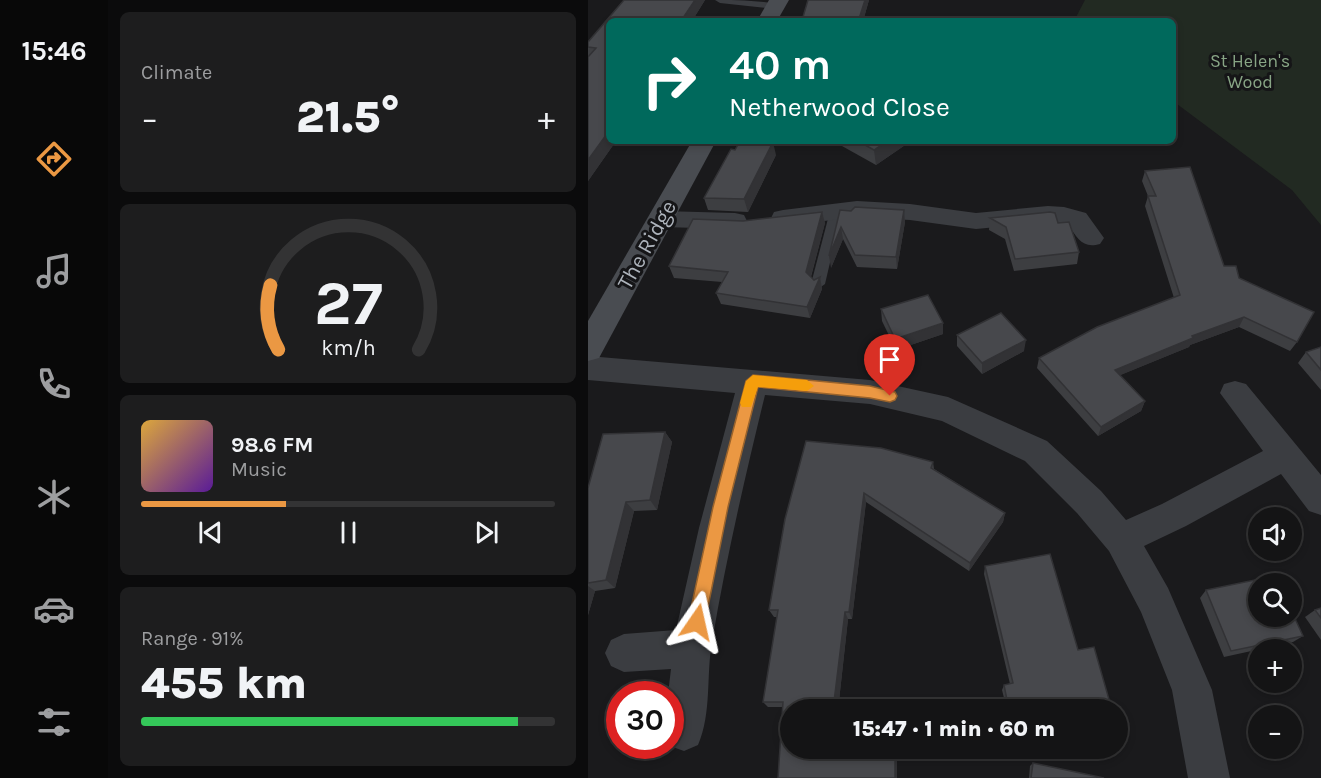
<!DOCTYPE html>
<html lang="en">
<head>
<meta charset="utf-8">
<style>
	body { margin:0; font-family:Karla,sans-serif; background:#1d1d1e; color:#f1f3f6; height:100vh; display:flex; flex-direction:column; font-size:22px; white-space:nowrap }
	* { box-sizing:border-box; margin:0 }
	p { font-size:20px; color:#9d9ea0 }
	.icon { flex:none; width:33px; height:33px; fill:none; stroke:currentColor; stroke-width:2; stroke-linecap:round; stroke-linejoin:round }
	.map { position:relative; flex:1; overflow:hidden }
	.details { display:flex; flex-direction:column; gap:12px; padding:12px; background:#0b0b0c; width:480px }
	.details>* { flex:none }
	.guide { position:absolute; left:18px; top:18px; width:570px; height:126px; border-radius:9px; box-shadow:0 3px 9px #0003,0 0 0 2px #333334; background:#00695c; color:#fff; overflow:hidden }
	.buttons { position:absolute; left:660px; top:507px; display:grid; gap:12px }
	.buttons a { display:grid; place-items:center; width:54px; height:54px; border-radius:50%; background:#141415; box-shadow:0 3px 9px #0003,0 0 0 2px #333334; font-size:30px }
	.speed { position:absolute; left:18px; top:681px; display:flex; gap:12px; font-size:30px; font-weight:700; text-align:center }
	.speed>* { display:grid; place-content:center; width:78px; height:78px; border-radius:50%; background:#141415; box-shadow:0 3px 9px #0003,0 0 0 2px #333334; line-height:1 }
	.speed .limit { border:9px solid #d22; background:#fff; color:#111 }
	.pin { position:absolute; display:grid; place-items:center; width:51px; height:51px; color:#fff; margin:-62px -26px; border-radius:50% 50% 50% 0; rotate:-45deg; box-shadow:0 0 6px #0007 }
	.pin .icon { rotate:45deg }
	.me { position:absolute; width:66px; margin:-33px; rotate:11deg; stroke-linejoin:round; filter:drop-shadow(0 0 4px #0008) }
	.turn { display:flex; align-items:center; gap:21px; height:126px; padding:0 24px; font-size:27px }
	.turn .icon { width:78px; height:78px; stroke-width:2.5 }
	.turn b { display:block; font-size:42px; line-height:51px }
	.big { font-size:45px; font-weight:800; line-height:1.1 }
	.details .widget { flex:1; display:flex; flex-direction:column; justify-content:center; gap:9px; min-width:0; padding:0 21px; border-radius:9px; background:#1d1d1e }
	.details .dial { align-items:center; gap:0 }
	.dial svg { height:156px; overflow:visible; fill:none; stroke:#333334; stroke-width:7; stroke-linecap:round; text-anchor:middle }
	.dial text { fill:#f1f3f6; stroke:none }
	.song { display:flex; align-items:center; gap:18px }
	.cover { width:72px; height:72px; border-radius:9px; background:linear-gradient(135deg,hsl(40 70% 55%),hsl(270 70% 35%)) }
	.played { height:6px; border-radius:3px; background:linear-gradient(90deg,#eb9843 35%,#333334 35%) }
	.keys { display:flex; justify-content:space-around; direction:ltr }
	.heat { display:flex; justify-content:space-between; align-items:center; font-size:33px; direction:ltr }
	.charge { height:9px; border-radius:4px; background:linear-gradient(90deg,#34c759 91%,#333334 0) }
	.trip { position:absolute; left:192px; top:699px; width:348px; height:60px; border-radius:30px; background:#141415; box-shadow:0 3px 9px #0003,0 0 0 2px #333334; font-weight:800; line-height:60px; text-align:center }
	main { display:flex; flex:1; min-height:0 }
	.tab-bar { display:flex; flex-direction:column; width:108px; justify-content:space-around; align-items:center; background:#080808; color:#9d9ea0 }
	.tab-bar .icon { width:42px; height:42px }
	.tab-bar .selected { color:#eb9843 }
	.tab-bar b { font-size:27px; color:#f1f3f6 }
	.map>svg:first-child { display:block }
	.green { fill:#222a22 }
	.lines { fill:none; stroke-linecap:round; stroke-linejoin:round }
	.lane { fill:#3b3d41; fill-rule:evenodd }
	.street { fill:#3b3d41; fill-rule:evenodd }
	.secondary { fill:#494c51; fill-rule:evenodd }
	.wall { fill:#3d3e41 }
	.shaded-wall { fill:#323235 }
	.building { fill:#47484c; stroke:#323235; stroke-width:1.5 }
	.route { fill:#eb9843; stroke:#99632c; stroke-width:1.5 }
	.slow { fill:#f59e0b }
	.labels { text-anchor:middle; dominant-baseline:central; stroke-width:6; stroke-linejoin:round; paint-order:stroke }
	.far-park-label { font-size:18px; fill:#88a585; stroke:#151517 }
	.street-label { font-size:22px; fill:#adb3bb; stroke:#151517 }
</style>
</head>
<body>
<main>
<nav class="tab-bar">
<b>15:46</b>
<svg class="icon selected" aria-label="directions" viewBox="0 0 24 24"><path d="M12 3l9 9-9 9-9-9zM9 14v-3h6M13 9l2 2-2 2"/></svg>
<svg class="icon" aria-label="music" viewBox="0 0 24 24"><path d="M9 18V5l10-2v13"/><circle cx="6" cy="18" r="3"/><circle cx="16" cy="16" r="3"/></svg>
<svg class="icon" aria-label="phone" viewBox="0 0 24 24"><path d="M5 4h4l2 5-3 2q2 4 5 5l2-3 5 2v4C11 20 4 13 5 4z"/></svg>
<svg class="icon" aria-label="climate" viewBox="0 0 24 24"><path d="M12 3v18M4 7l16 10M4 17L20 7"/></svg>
<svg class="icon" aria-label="car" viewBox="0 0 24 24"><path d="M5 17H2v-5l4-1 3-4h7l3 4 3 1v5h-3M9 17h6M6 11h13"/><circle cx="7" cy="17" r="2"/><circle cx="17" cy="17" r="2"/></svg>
<svg class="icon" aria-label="filters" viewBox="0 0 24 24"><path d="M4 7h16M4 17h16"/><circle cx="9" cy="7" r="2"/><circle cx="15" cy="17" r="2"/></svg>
</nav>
<section class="details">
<div class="widget"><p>Climate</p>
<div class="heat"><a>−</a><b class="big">21.5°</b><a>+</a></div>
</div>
<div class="widget dial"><svg viewBox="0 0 100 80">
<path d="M14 69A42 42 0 1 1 86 69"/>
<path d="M14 69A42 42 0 0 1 10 36" stroke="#eb9843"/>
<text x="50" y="56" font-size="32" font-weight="700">27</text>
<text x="50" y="72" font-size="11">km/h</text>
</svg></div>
<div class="widget">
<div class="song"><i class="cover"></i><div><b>98.6 FM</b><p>Music</p></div></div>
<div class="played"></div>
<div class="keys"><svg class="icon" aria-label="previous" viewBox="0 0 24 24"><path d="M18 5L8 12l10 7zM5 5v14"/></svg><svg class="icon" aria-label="pause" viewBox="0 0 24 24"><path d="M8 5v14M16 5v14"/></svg><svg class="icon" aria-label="next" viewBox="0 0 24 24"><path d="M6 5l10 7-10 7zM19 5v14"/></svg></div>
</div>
<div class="widget"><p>Range · 91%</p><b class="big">455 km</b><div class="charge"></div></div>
</section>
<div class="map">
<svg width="733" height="778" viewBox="0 0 733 778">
	<rect width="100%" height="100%" fill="#1a1a1c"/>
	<!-- green -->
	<polygon class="green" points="497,0 733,0 733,225 704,190 585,101 585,21 486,21"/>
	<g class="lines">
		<!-- lane -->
		<g class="lane">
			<path d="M127,0C144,0 179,0 193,6L188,9L132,3Z"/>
			<polygon points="248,207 254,211 237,284 230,289 223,284 242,211"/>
		</g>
		<!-- street -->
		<g class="street">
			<path d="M269,201L322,204L388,213L460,206L476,207L498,213L516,238L512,244C494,249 490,238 480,225L460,222L388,229L322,220L269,217L195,226L186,224L183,218L186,212L195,210Z"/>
			<polygon points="74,211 147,213 156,215 159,221 156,227 147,229 74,227 65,225 62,219 65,213"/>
			<path d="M0,356L282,380L360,397L459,441L513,491L538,520L574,504L675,451L632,393L636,384L647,381L658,384L733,475V515L721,511L693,474L598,526L556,546L580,588L624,690L642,778H600L584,690L553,612L521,551L489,513L437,461L354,421L282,404L177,395C157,477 138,559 124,642C118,675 124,713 110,745L96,751L82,746V694H80L83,669L36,672L23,666L17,653L23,640L36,634L88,630L111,528L147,393L0,380Z"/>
		</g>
		<!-- secondary -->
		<g class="secondary">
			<polygon points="181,0 201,0 189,21 169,21"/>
			<polygon points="104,141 128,141 11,358 0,361 0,321"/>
		</g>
	</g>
	<!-- wall -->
	<g class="wall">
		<polygon points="36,0 117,0 104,21 21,141 28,141 0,181 0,42"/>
		<polygon points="281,0 275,21 216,21 215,17"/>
		<polygon points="245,141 323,141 288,165"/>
		<polygon points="188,155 160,212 120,210 116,198"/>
		<polygon points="557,171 636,266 651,278 709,342 702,351 651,327 602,345 601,347 532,375 557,401 553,411 510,436 449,368 451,358 586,298 557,206 560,196 554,181"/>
		<polygon points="252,210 316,210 317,222 309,269 269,267 255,239 243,268"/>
		<polygon points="234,212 237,223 223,277 226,280 232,277 234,289 222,318 133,304 128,293 134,282 86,278 81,266 155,221"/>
		<polygon points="402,218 470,223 491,252 489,264 426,271 417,239 401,230"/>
		<polygon points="293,309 355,334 308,350 294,321"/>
		<polygon points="369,335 436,351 394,374 369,346"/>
		<polygon points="733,347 733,390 710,363 718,352"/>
		<polygon points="77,432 84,442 69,510 46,511 27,588 7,591 0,615 0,488"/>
		<polygon points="218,441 293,448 345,462 346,469 417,513 415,522 381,571 278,502 264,619 260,619 250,710 202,710 202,748 309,748 309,778 190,778 195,707 180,707 175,702 189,617 186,617 181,610 197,519"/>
		<polygon points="397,566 490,650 524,710 419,710 414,690 416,685 422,684 396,574"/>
		<polygon points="618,590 715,636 705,642 636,657 612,598"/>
		<polygon points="733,608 733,640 717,617 727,610"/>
		<polygon points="445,763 516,778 441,778 442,766"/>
	</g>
	<!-- shaded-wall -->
	<g class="shaded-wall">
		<polygon points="107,0 117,0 104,21 93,21"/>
		<polygon points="277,0 281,0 275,21 271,21 271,19"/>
		<polygon points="21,131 21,141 28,141 0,181 0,160"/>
		<polygon points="299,141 323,141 288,165 286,150"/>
		<polygon points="185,142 188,155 160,212 156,199"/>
		<polygon points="316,210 317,222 309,269 308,257"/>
		<polygon points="234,212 237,223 221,283 218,272"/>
		<polygon points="253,227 255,239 243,268 241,256"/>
		<polygon points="232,277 234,289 222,318 219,307"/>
		<polygon points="656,317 651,327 602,345 601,347 523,379 527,370 604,336"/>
		<polygon points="355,323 355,334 308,350 307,339"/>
		<polygon points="438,340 436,351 394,374 394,363"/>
		<polygon points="557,401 553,411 510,436 513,427"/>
		<polygon points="77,432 84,442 69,510 62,500"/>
		<polygon points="276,493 278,502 264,619 261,612"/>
		<polygon points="38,502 46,511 27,588 18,580"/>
		<polygon points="417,513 415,522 381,571 382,563"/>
		<polygon points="0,586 7,591 0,615"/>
		<polygon points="257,612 260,619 250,710 245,710"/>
		<rect x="307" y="748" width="2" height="30"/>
	</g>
	<!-- building -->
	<g class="building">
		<polygon points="36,0 107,0 93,21 21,21 21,131 0,160 0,57 8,48 0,47 0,42"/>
		<polygon points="220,0 277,0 271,19 215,17"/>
		<polygon points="152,141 173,141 185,142 156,199 116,198 143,149 147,150"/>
		<polygon points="270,141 299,141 286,150"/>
		<polygon points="602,167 636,266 648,266 651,278 726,312 709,342 656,317 604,336 605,338 527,370 557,401 513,427 451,358 509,327 592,295 560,196 568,196 557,171"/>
		<polygon points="267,207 316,210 308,257 267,255 253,227 241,256 252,210 263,211"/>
		<polygon points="234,212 218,272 226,280 232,277 219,307 128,293 140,272 81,266 105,219 155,221"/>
		<polygon points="462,212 467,213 470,223 481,222 491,252 427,259 418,227 402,218"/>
		<polygon points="340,295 355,323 307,339 293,309"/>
		<polygon points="413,313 438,340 394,363 369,335"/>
		<polygon points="733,347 733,370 718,352"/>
		<polygon points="77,432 62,500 38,502 18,580 0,583 0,488 15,434"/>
		<polygon points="218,441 293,448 345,462 343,468 417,513 382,563 276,493 261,612 257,612 245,710 202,710 202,748 307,748 307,778 190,778 195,702 175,702 190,610 181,610 197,519"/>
		<polygon points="462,554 490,650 506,647 524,710 421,710 416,685 425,683 397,566"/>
		<polygon points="687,576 690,584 670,584 670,616 704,616 704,612 715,636 643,651 618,590"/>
		<polygon points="733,608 733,618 727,610"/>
		<polygon points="445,763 516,778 443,778"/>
	</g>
	<!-- route -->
	<polygon class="route" points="165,375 282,386 307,392 309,396 307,400 302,402 282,398 170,387 140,507 117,622 115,628 109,630 103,628 100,622 125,507 158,381"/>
	<!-- slow -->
	<polygon class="slow" points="165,375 219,380 226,386 219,391 170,387 163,407 154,407 152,403 158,381"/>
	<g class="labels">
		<!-- far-park labels -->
		<g class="far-park-label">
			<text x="662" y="61">St Helen's<tspan x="662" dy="21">Wood</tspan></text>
		</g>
		<!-- street labels -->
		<g class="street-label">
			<text transform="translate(59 245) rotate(-61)">The Ridge</text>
		</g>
	</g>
</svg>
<div class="buttons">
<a><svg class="icon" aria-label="sound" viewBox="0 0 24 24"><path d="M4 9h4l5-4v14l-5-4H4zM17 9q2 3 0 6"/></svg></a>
<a><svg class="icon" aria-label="search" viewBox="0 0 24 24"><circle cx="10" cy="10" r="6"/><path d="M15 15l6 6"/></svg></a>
<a>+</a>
<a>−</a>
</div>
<div class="speed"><div class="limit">30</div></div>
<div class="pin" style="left:302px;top:396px;background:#d93025"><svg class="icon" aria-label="arrive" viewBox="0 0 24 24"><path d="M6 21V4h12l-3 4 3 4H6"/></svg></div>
<svg class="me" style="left:109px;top:622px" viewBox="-20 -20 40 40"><path d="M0-17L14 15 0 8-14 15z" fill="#eb9843" stroke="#fff" stroke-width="4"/></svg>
<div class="trip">15:47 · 1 min · 60 m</div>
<div class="guide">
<div class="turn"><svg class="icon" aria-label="right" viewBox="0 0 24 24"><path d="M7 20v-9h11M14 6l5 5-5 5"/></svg><div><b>40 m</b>Netherwood Close</div></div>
</div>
</div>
</main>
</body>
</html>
